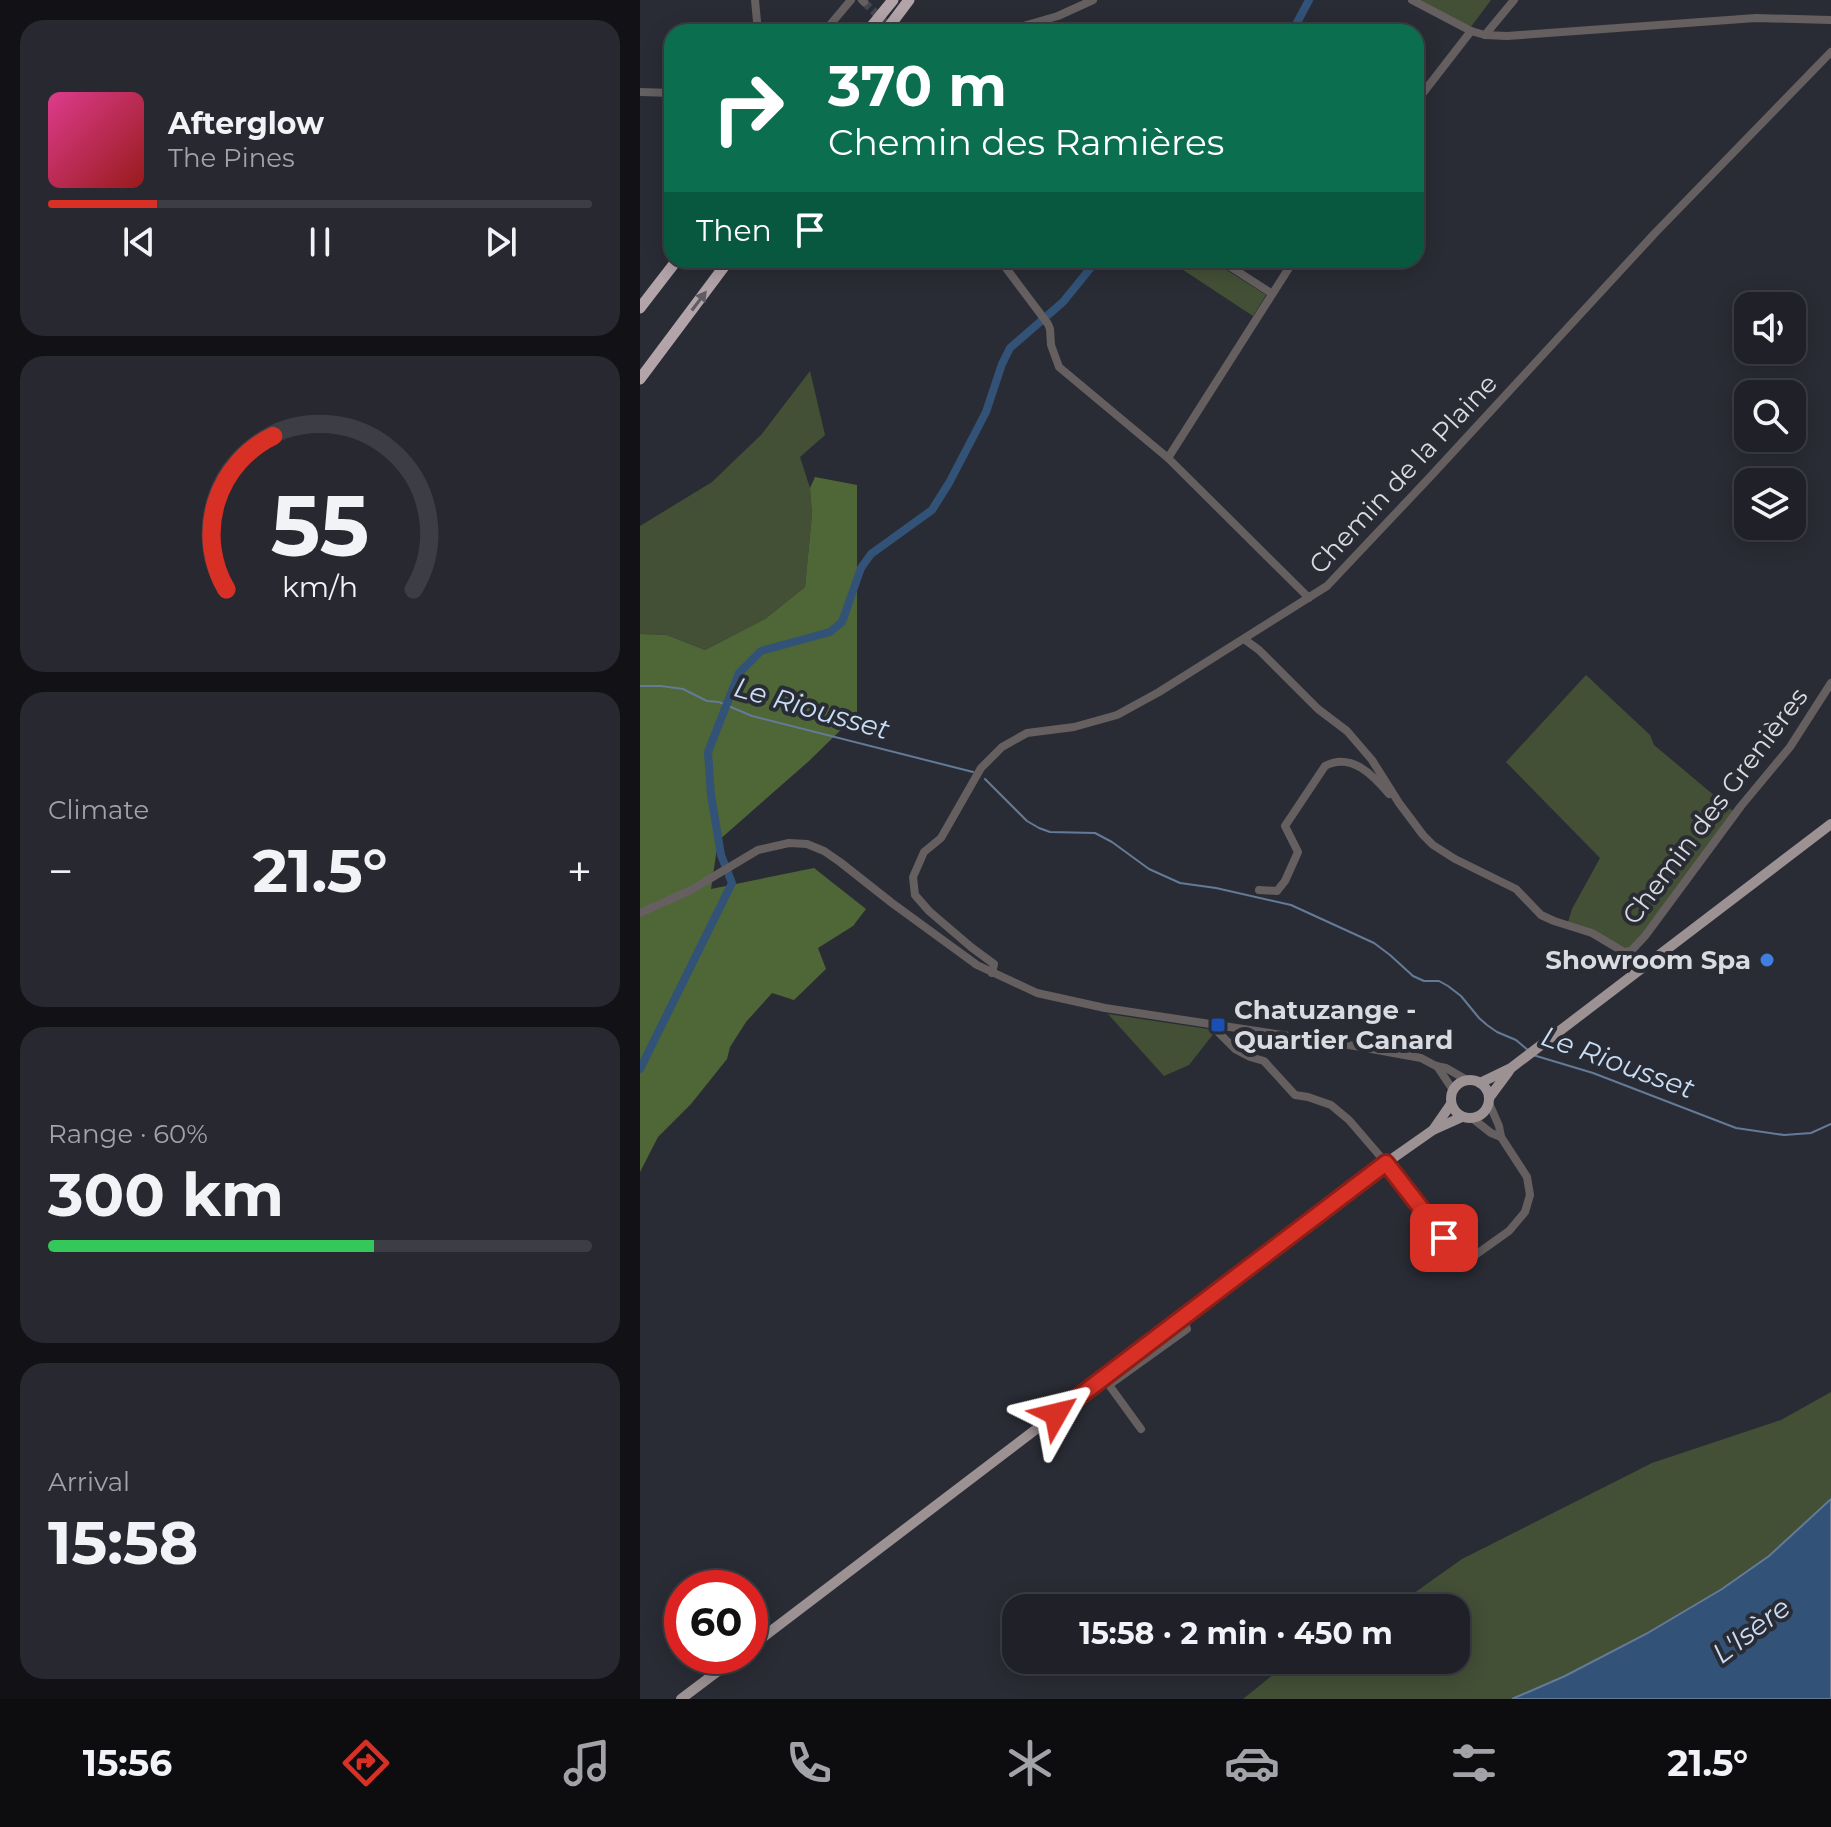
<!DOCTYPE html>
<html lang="en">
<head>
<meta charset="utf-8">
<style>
	body { margin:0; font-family:Montserrat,sans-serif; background:#282930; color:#f1f3f6; height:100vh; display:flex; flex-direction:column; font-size:30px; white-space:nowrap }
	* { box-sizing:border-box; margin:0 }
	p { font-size:26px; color:#a2a3a8 }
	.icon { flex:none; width:44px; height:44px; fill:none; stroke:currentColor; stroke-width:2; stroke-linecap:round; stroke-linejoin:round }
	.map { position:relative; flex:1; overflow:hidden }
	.side { display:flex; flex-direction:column; gap:20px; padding:20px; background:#121216; width:640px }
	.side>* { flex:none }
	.banner { position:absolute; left:24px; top:24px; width:760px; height:244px; border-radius:24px; box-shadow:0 4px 20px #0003,0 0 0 2px #3d3e45; background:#0b6e4f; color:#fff; overflow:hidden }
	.buttons { position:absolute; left:1094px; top:292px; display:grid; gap:16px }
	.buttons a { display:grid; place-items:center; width:72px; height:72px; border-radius:16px; background:#202128; box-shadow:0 4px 20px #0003,0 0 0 2px #3d3e45; font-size:40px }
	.speed { position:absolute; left:24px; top:1570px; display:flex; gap:16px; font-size:40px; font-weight:700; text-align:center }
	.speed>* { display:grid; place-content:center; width:104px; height:104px; border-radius:50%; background:#202128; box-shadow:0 4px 20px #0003,0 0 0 2px #3d3e45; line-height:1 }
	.speed .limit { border:12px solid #d22; background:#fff; color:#111 }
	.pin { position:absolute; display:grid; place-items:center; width:68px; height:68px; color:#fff; margin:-34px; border-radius:16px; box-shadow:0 4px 12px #0006 }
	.me { position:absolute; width:88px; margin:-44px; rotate:53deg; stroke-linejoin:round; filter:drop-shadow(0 0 6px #0008) }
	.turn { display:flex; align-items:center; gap:28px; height:168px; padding:0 32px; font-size:36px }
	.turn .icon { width:104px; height:104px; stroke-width:2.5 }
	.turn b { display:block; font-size:56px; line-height:68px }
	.then { display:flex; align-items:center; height:76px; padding:0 32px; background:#0003; gap:16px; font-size:30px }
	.big { font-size:60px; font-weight:700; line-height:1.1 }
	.side .widget { flex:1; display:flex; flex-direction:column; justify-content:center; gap:12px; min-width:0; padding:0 28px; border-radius:24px; background:#282930 }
	.side .dial { align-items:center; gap:0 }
	.dial svg { height:208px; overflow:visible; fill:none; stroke:#3d3e45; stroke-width:7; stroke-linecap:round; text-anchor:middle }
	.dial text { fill:#f1f3f6; stroke:none }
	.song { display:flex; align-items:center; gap:24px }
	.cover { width:96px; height:96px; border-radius:12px; background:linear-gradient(135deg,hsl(330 70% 55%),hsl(0 70% 35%)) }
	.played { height:8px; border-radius:4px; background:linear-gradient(90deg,#d93025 20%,#3d3e45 20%) }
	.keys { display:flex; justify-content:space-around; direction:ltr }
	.heat { display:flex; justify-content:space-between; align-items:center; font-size:44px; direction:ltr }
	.charge { height:12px; border-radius:6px; background:linear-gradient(90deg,#34c759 60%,#3d3e45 0) }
	.trip { position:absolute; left:362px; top:1594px; width:468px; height:80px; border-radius:24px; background:#202128; box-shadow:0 4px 20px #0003,0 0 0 2px #3d3e45; font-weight:700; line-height:80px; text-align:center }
	.menu { display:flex; height:128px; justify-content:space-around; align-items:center; background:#0d0d10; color:#a2a3a8 }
	.menu .icon { width:56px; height:56px }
	.menu .current { color:#d93025 }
	.menu b { font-size:36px; color:#f1f3f6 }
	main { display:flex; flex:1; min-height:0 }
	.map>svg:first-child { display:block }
	.green { fill:#435036 }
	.forest { fill:#4f6637 }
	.water { fill:#325278; stroke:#647b98; stroke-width:2 }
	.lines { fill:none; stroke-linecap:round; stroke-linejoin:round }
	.stream { stroke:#647b98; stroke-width:2 }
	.canal { stroke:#325278; stroke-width:8 }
	.minor-tunnel { stroke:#44464f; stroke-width:8; stroke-dasharray:8 4; stroke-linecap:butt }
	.minor { stroke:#655f60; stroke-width:8 }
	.major { stroke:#9c9193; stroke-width:10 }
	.highway { stroke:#b2a4a8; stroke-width:11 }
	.oneway { fill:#605c63 }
	.route-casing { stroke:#8d1f18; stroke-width:20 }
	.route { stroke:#d93025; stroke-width:14 }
	.shop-dot { fill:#3f7fe0; stroke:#2a2c35; stroke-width:3 }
	.transit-dot { fill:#1a4fb4; stroke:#2a2c35; stroke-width:3 }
	.labels { text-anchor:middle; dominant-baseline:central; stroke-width:8; stroke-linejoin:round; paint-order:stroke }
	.street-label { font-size:26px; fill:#dadbe1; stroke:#2a2c35 }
	.poi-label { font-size:26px; font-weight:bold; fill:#dadbe1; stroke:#2a2c35; text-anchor:end }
	.water-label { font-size:28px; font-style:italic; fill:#c8ddf6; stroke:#2a2c35 }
</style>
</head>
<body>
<main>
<section class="side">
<div class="widget">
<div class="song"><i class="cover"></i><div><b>Afterglow</b><p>The Pines</p></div></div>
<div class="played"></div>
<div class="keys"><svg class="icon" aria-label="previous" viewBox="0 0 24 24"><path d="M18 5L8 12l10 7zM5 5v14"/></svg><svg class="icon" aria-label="pause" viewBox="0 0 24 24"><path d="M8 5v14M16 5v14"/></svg><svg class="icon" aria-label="next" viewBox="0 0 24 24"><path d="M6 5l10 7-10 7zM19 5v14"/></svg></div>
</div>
<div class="widget dial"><svg viewBox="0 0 100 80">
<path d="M14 69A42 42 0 1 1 86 69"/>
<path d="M14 69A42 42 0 0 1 32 10" stroke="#d93025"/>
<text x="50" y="56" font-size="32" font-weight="700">55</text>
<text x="50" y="72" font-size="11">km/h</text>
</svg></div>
<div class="widget"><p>Climate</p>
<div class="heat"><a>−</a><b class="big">21.5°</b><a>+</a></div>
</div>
<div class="widget"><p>Range · 60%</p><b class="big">300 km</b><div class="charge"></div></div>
<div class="widget"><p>Arrival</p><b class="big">15:58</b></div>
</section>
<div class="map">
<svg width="1191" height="1699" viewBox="0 0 1191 1699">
	<rect width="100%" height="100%" fill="#2a2c35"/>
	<!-- green -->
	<g class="green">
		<polygon points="780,0 851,0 830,28"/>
		<polygon points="528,260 571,260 626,295 613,316"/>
		<polygon points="170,371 185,435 160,457 170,488 172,514 165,587 125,619 65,650 27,635 0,634 0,526 72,482 121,435"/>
		<polygon points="946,675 1010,735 1014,745 1094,812 995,943 987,949 928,922 932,909 960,858 866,762"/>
		<polygon points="468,1014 568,1029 574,1033 549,1065 524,1076"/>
		<polygon points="1191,1392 1191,1499 1129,1556 1082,1589 1006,1634 925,1676 872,1699 603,1699 634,1674 659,1660 816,1660 816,1608 753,1608 822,1559 1012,1463 1141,1420"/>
	</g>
	<!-- forest -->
	<polygon class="forest" points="175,477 217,485 217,714 169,761 78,841 71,889 174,868 226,909 213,926 178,948 186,969 154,1000 132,993 106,1022 90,1047 87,1059 51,1104 18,1137 0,1172 0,634 27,635 65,650 125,619 165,587 172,514 170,488"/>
	<!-- water -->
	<polygon class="water" points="1191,1499 1191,1699 872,1699 925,1676 1006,1634 1082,1589 1129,1556"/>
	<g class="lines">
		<!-- stream -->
		<g class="stream">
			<polyline points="0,686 21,686 43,689 67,701 79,702 112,716 333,772"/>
			<polyline points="345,779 387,821 399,828 410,832 455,833 472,842 509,869 540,883 576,888 651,905 734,943 750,955 773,976 784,981 799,981 808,986 821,996 839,1018 847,1025 857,1032 876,1040 889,1051"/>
			<polyline points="893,1055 953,1073 1096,1128 1144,1135 1171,1133 1191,1124"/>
		</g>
		<!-- canal -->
		<g class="canal">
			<polyline points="652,32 669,0"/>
			<polyline points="0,1069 92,883 81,855 71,795 68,752 99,673 121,651 190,632 202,622 221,568 231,554 292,510 309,483 346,412 362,364 370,348 423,302 457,260"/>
		</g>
		<!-- minor-tunnel -->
		<polyline class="minor-tunnel" points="224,2 255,32"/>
		<!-- minor -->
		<g class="minor">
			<polyline points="115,0 118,32"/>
			<polyline points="222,0 224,2"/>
			<polyline points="772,0 831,31 845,35 867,36 1116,18 1191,20"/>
			<polyline points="184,32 211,0"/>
			<polyline points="363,32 418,16 453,0"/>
			<polyline points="845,35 874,0"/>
			<polyline points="0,92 32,93"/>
			<polyline points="776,102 831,31"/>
			<polyline points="360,260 408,324 410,329 411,345 419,367 528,458 669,598"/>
			<polyline points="580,260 631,293"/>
			<polyline points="528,458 654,260"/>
			<polyline points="604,639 619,650 678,709 707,731 732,760 759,803 783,835 793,845 815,859 876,889 901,915 914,921 952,933 984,952 991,951 1005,936 1101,806 1150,747 1191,683"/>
			<path d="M619,890L637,891L645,881L658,852L645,826L685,766C711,752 733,775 749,794"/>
			<polyline points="0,913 51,890 118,850 149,843 167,844 184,851 200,862 252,903 337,965 397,993 465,1008 715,1046 781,1058 796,1066 806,1068 827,1080"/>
			<polyline points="352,973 354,964 331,947 289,911 275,895 273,877 284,852 301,838 341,768 362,747 387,733 434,727 477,715 519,692 687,586 790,477 1016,232 1191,52"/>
			<polyline points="578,1025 578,1032 595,1049 610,1057 624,1061 655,1095 668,1097 691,1105 709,1120 746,1163 824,1263 869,1231 885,1212 890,1195 887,1177 861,1137 859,1126 849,1103"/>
			<polyline points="797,1066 813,1090"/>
			<polyline points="832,1118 851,1133 861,1137"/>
			<polyline points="501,1429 469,1385 547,1329 542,1318"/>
		</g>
		<!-- major -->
		<g class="major">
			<circle cx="830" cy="1099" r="19"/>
			<polyline points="840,1083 871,1068 1191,824"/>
			<polyline points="849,1098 869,1071"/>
			<polyline points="793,1130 811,1104"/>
			<polyline points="110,1647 746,1163 793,1130 822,1117"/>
			<polyline points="41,1699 98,1656"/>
		</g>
		<!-- highway -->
		<g class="highway">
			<polyline points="227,32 253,0"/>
			<polyline points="245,32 269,0"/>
			<polyline points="0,308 37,260"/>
			<polyline points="0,379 89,260"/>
		</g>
	</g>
	<!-- one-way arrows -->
	<defs><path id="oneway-solid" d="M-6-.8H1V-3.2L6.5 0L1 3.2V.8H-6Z" transform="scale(2)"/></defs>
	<use class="oneway" href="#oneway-solid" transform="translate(59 301) rotate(-53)"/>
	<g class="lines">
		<defs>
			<polyline id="route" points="416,1414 746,1163 804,1238"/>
		</defs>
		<!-- route casing -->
		<use href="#route" class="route-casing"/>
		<!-- route -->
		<use href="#route" class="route"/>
	</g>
	<!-- markers -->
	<circle class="shop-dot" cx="1127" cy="960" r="8"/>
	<rect class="transit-dot" x="570" y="1017" width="16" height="16" rx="4"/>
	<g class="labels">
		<!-- street labels -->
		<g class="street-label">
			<text transform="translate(763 474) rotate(-47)">Chemin de la Plaine</text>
			<text transform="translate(1075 806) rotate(-53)">Chemin des Grenières</text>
		</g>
		<!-- poi labels -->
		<g class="poi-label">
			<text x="1111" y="960">Showroom Spa</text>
			<text x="594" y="1010" text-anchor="start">Chatuzange -<tspan x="594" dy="30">Quartier Canard</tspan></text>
		</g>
		<!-- water labels -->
		<g class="water-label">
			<text transform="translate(172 708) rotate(16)">Le Riousset</text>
			<text transform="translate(978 1062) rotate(20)">Le Riousset</text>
			<text transform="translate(1111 1630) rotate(-37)">L'Isère</text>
		</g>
	</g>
</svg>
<div class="buttons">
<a><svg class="icon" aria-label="sound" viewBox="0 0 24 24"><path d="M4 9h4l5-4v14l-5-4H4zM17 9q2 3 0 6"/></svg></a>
<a><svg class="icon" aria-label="search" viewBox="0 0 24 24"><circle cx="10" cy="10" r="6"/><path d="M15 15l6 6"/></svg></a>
<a><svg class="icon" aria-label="layers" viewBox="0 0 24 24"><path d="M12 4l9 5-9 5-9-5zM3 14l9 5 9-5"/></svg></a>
</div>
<div class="speed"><div class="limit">60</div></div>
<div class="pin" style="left:804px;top:1238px;background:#d93025"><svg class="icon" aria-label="arrive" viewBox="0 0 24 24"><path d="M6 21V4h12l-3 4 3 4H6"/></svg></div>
<svg class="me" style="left:416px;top:1414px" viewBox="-20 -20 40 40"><path d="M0-17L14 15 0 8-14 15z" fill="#d93025" stroke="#fff" stroke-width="4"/></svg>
<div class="trip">15:58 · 2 min · 450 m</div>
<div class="banner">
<div class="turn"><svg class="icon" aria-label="right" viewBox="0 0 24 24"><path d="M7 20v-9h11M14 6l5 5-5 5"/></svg><div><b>370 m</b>Chemin des Ramières</div></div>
<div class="then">Then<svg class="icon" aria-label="arrive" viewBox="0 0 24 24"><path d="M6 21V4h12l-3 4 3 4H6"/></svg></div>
</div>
</div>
</main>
<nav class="menu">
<b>15:56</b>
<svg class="icon current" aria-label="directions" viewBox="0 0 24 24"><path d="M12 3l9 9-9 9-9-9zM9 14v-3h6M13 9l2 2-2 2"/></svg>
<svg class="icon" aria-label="music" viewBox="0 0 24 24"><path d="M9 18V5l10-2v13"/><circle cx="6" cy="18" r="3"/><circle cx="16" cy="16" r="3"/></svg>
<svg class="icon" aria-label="phone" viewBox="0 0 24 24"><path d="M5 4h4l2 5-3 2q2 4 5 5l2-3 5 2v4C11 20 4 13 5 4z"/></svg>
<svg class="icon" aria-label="climate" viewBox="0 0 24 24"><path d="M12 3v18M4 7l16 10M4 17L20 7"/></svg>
<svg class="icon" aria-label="car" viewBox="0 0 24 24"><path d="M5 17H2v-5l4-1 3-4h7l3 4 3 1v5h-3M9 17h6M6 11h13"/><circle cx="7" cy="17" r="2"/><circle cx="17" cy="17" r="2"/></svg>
<svg class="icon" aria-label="filters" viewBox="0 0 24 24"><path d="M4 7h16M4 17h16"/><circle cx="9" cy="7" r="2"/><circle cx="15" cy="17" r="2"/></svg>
<b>21.5°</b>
</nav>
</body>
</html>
